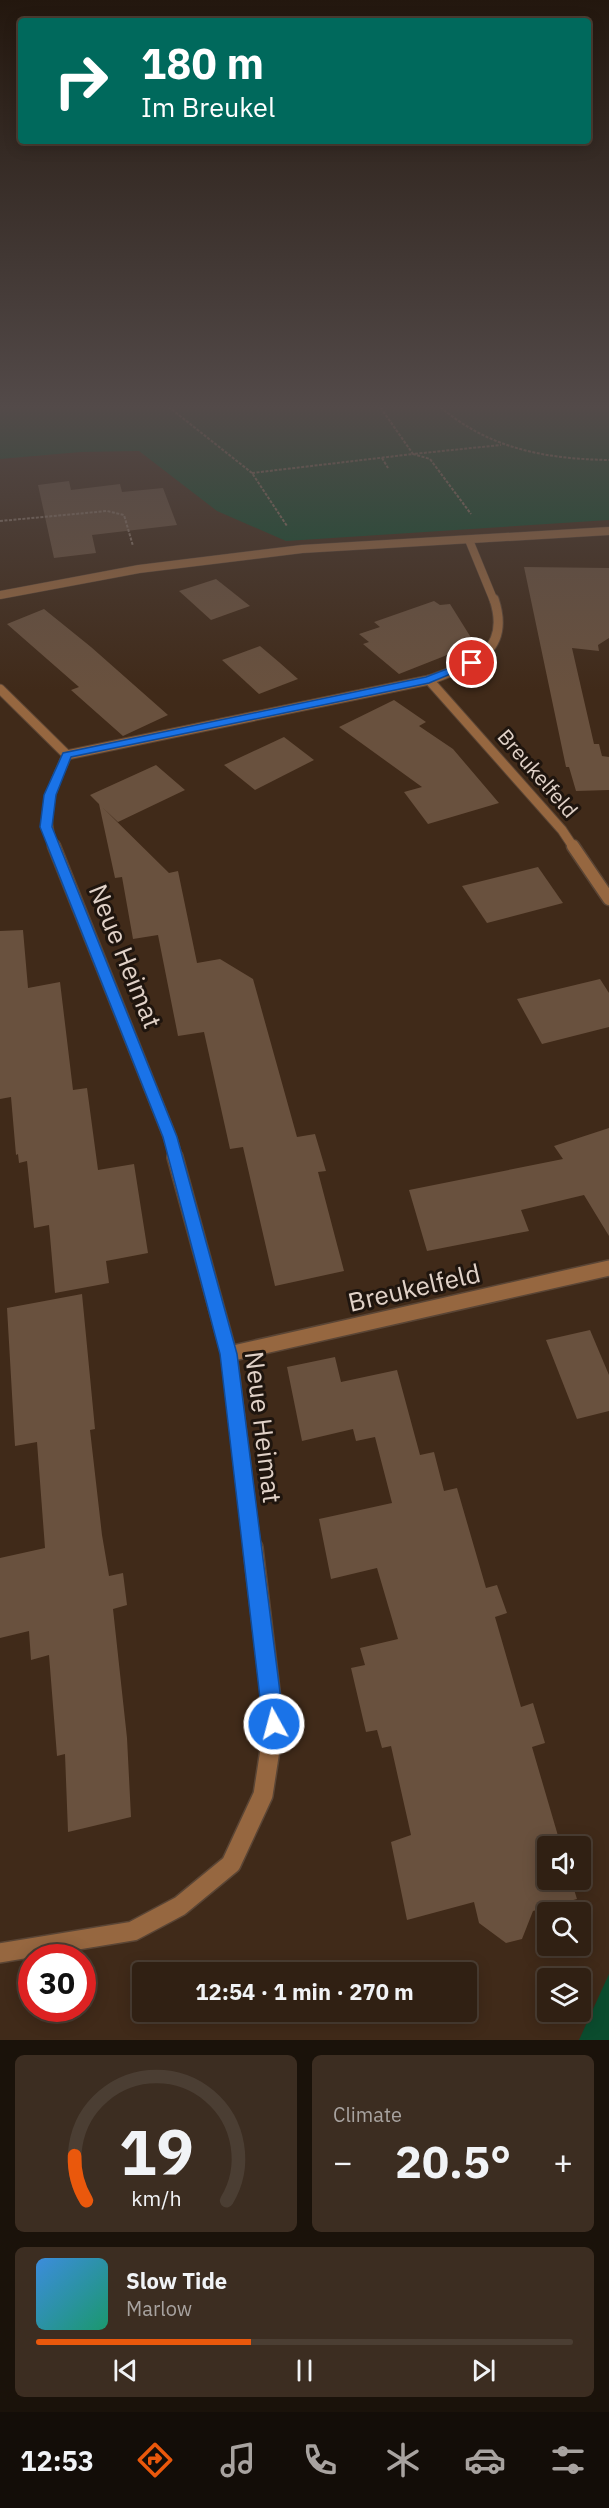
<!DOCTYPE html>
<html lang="en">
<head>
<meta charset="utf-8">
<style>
	body { margin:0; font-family:"IBM Plex Sans",sans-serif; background:#3c2d21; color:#f1f3f6; height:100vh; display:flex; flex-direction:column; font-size:22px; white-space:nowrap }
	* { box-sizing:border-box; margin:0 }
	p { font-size:20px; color:#a8a3a0 }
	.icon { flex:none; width:33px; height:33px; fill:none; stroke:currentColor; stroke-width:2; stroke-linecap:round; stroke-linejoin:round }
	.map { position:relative; height:2040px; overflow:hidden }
	.drawer { display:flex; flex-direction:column; gap:15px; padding:15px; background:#1a120a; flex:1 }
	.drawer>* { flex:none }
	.top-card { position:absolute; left:18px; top:18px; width:573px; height:126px; border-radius:6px; box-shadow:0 3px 15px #0003,0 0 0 2px #4b3e33; background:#00695c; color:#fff; overflow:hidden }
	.controls { position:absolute; left:537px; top:1836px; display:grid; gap:12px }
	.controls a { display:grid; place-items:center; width:54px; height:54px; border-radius:6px; background:#302013; box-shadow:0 3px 15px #0003,0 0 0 2px #4b3e33; font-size:30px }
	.speed { position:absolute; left:18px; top:1944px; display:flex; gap:12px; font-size:30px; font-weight:700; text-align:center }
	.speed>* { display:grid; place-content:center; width:78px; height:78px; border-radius:50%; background:#302013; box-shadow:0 3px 15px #0003,0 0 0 2px #4b3e33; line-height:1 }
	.speed .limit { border:9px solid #d22; background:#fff; color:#111 }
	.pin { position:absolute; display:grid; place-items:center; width:51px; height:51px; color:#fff; margin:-26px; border:3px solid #fff; border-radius:50%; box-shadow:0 2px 6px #0007 }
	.me { position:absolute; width:66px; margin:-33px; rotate:353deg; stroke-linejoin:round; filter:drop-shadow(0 0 4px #0008) }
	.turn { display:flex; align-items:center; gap:21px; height:126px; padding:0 24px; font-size:27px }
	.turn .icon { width:78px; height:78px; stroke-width:2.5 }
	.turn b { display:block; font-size:42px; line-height:51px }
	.big { font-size:45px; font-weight:700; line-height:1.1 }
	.drawer .tile { flex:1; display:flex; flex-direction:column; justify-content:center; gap:9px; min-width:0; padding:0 21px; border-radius:9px; background:#3c2d21 }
	.drawer .dial { align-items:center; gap:0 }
	.dial svg { height:156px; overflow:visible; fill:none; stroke:#4b3e33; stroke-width:7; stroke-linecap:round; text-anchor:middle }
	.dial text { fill:#f1f3f6; stroke:none }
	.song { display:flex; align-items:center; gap:18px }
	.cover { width:72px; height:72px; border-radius:9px; background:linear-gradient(135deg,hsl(210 70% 55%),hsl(160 70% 35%)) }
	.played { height:6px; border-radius:3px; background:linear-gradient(90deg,#ea580c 40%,#4b3e33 40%) }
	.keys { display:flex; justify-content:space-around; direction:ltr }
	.heat { display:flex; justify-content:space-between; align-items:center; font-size:33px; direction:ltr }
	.drawer .tiles { flex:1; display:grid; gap:15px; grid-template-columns:1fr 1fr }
	.tile:last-child { grid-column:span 2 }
	.trip { position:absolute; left:132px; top:1962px; width:345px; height:60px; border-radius:6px; background:#302013; box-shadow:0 3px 15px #0003,0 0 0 2px #4b3e33; font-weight:700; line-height:60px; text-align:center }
	.menu { display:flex; height:96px; justify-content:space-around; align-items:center; background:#130d08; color:#a8a3a0 }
	.menu .icon { width:42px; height:42px }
	.menu .selected { color:#ea580c }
	.menu b { font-size:27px; color:#f1f3f6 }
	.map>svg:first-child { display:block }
	.green { fill:#0b4c2e }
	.building { fill:#69513e }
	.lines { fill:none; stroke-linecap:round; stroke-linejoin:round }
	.street-far4-casing { stroke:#5a4535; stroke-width:9 }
	.street-far3-casing { stroke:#5a4535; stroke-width:11 }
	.street-far2-casing { stroke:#5a4535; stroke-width:15 }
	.street-far1-casing { stroke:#5a4535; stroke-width:18 }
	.street-casing { stroke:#5a4535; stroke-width:22 }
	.path { stroke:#8b786a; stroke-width:2; stroke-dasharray:3 1.5; stroke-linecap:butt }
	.street-far4 { stroke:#966740; stroke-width:8 }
	.street-far3 { stroke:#966740; stroke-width:9 }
	.street-far2 { stroke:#966740; stroke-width:12 }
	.street-far1 { stroke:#966740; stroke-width:15 }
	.street { stroke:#966740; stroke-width:19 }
	.route { fill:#1a73e8; stroke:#114b97; stroke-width:1.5 }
	.labels { text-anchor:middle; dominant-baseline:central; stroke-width:6; stroke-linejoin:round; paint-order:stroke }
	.street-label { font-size:21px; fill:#e1d2c8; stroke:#1f150e }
	.near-street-label { font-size:26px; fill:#e1d2c8; stroke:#1f150e }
</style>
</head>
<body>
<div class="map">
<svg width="609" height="2040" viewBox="0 0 609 2040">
	<rect width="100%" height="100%" fill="#402a19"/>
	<!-- green -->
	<g class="green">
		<polygon points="0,404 609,404 609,520 286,541 217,511 139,451 81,452 0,459"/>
		<polygon points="609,1974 609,2040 579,2040"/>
	</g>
	<!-- building -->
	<g class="building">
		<polygon points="69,481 71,490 120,484 122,492 163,488 177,525 92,535 96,553 54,558 38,485"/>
		<polygon points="524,567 609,568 609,638 598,645 599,651 572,648 594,744 599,744 602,756 609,757 609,790 576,791 569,767 566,767"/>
		<polygon points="216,579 250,606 211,620 179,591"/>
		<polygon points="434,601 440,605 450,604 475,644 399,674 363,644 369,642 359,634 380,627 374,622"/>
		<polygon points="44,609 91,647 168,715 123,736 71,690 79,687 7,624"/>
		<polygon points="260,646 280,663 298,679 259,694 222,660"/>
		<polygon points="394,700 426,722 419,726 453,749 499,803 428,824 404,792 422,787 339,727"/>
		<polygon points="284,737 314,760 255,790 224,765"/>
		<polygon points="156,765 185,790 118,822 102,807 169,873 178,871 197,963 220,959 253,979 297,1137 315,1134 326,1171 318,1172 344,1271 275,1286 243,1147 230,1149 204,1032 178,1036 158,935 133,939 122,877 115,878 99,804 90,795"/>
		<polygon points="538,867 563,903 487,923 462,886"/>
		<polygon points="23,930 28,988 60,982 73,1090 87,1088 98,1170 134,1164 148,1253 106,1261 109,1283 55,1293 49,1225 34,1228 27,1161 19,1163 18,1154 16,1155 11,1097 0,1099 0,931"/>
		<polygon points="600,979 609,993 609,1027 542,1044 517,999"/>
		<polygon points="609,1128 609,1236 584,1195 521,1210 529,1231 427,1251 409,1190 563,1159 554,1146"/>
		<polygon points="82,1294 95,1429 90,1430 102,1535 109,1576 123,1573 127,1605 113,1609 127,1738 131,1817 68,1832 65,1754 57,1756 49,1655 31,1660 29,1631 0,1638 0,1558 45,1548 37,1442 15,1446 7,1308"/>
		<polygon points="590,1330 609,1375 609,1411 577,1419 546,1340"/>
		<polygon points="335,1357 341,1382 397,1370 420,1455 434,1452 444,1491 457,1488 486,1588 497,1585 507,1613 495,1617 521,1707 533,1703 545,1743 532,1747 561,1846 548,1846 548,1880 571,1880 577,1899 533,1911 522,1939 506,1943 479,1923 474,1902 407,1920 391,1842 411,1835 391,1746 382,1748 377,1730 366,1732 351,1668 365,1665 360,1648 398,1639 377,1568 331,1579 319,1519 392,1503 375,1437 356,1441 353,1429 302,1441 287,1367"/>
	</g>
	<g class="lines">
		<defs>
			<g id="street-far4">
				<polyline points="469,540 494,601"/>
				<polyline points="0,595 139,569 302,549 609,531"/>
			</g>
			<g id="street-far3">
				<polyline points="429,680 562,830 574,848"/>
				<path d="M0,689L67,755C52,790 39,810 54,848"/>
				<path d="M67,755L429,680C471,665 512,653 494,599"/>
			</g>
			<g id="street-far2">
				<polyline points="54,846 170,1137 176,1158"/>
				<polyline points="573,846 609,899"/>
			</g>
			<g id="street-far1">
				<polyline points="175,1157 229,1354 253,1549"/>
				<polyline points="229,1354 609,1268"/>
			</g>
			<polyline id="street" points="0,1953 133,1931 180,1906 231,1864 263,1795 274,1724 253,1548"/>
		</defs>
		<!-- street-far4 casing -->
		<use href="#street-far4" class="street-far4-casing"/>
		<!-- street-far3 casing -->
		<use href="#street-far3" class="street-far3-casing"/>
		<!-- street-far2 casing -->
		<use href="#street-far2" class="street-far2-casing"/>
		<!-- street-far1 casing -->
		<use href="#street-far1" class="street-far1-casing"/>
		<!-- street casing -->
		<use href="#street" class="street-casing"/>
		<!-- path -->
		<g class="path">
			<polyline points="165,404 252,473 287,526"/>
			<polyline points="378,404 413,454 501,445"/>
			<path d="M437,404C486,448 544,459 609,460"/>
			<polyline points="382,458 388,468"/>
			<polyline points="252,473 413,454 430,459 471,514"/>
			<polyline points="0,521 107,511 124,515 133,546"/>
		</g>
		<!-- street-far4 -->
		<use href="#street-far4" class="street-far4"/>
		<!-- street-far3 -->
		<use href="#street-far3" class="street-far3"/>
		<!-- street-far2 -->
		<use href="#street-far2" class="street-far2"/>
		<!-- street-far1 -->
		<use href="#street-far1" class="street-far1"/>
		<!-- street -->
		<use href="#street" class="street"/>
	</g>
	<!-- sky -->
	<linearGradient id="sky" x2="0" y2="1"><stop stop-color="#23170e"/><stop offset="0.59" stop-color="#534a49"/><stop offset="1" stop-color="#534a49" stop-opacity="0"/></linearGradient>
	<rect width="609" height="690" fill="url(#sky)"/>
	<!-- route -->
	<polygon class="route" points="468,661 477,663 429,683 71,757 56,795 52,827 177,1137 237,1354 284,1724 281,1731 274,1734 266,1731 263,1724 220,1354 163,1137 40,827 44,795 63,753 426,677"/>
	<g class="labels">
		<!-- street labels -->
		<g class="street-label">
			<text transform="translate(538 773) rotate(49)">Breukelfeld</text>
		</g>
		<!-- near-street labels -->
		<g class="near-street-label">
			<text transform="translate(126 956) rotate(68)">Neue Heimat</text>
			<text transform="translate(414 1287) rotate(-13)">Breukelfeld</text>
			<text transform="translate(264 1427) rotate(83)">Neue Heimat</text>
		</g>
	</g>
</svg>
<div class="controls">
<a><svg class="icon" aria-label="sound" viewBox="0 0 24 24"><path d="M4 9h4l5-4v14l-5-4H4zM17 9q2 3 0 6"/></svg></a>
<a><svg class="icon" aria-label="search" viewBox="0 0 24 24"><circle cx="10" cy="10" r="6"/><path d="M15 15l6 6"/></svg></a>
<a><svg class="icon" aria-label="layers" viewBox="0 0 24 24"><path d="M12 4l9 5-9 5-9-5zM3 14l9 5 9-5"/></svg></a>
</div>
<div class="speed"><div class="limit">30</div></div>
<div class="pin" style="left:472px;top:663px;background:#d93025"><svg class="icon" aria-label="arrive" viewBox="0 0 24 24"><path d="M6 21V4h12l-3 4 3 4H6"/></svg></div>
<svg class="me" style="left:274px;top:1724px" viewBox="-20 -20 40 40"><circle r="17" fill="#1a73e8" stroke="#fff" stroke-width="3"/><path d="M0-11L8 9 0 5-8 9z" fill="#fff"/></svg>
<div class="trip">12:54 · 1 min · 270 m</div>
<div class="top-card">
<div class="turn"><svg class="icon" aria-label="right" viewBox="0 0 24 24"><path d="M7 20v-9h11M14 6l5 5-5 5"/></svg><div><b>180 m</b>Im Breukel</div></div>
</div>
</div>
<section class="drawer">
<div class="tiles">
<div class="tile dial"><svg viewBox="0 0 100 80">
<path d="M14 69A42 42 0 1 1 86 69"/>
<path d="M14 69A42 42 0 0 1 8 46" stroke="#ea580c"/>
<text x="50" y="56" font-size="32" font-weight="700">19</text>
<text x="50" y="72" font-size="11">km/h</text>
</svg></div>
<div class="tile"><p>Climate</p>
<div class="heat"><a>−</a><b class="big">20.5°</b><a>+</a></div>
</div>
<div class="tile">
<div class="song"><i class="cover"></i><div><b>Slow Tide</b><p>Marlow</p></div></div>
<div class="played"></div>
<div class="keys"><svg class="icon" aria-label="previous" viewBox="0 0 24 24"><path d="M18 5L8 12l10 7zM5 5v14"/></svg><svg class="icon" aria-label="pause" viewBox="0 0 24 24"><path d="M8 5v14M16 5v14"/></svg><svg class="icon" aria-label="next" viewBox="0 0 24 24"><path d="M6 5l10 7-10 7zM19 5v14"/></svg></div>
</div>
</div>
</section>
<nav class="menu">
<b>12:53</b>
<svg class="icon selected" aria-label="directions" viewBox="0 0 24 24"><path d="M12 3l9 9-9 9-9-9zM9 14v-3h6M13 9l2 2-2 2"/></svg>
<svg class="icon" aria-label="music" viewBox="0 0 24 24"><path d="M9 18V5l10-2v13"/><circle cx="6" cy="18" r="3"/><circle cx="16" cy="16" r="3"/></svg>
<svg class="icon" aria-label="phone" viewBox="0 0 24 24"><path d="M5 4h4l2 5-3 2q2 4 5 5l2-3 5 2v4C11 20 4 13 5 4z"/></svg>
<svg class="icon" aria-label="climate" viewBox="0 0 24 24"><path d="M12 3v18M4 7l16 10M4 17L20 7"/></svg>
<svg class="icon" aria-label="car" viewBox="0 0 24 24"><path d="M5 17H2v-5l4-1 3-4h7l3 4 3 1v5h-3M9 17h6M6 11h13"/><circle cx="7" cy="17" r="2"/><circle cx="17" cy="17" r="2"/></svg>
<svg class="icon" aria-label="filters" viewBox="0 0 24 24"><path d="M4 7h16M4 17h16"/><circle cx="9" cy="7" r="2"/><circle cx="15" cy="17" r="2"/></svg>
</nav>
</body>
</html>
